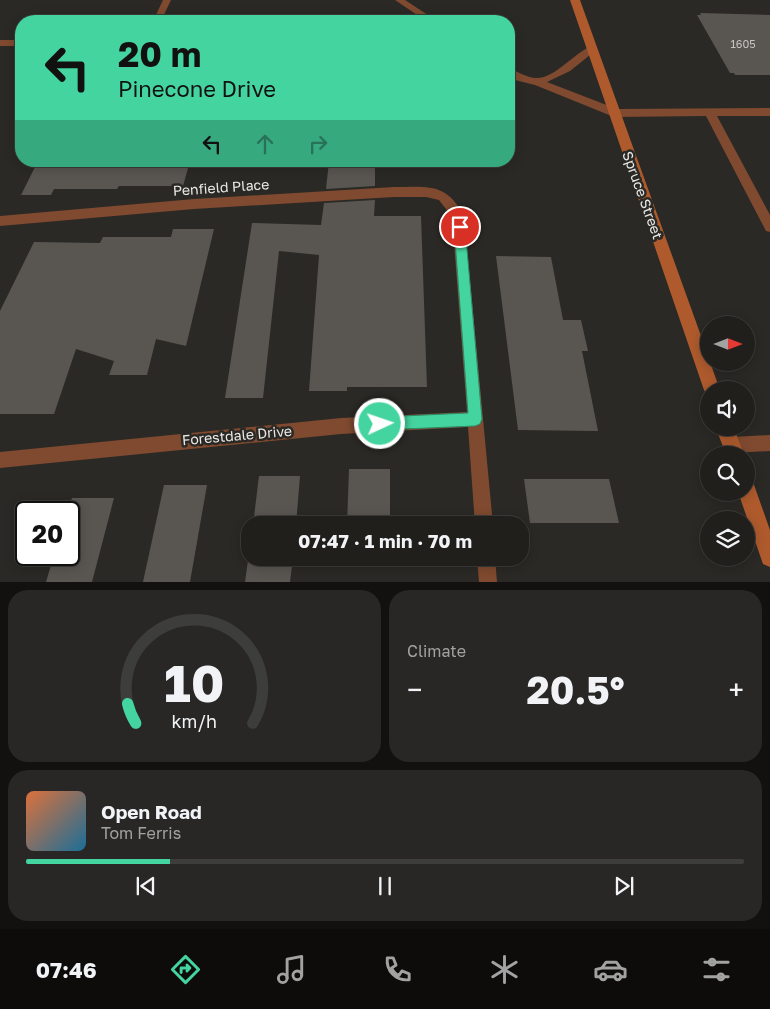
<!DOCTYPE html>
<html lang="en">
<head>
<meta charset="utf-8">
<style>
	body { margin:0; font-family:"Golos Text",sans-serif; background:#282725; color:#f1f3f6; height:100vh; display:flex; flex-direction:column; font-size:19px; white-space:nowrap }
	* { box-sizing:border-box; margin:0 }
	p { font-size:16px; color:#a2a2a3 }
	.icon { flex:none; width:28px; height:28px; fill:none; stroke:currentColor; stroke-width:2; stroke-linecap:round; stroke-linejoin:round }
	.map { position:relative; height:582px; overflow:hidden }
	.side { display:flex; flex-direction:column; gap:8px; padding:8px; background:#12110f; flex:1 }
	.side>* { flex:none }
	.banner { position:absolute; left:15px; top:15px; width:500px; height:152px; border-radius:20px; box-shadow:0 2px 12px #0003,0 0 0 1px #3d3d3b; background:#44d49f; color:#111; overflow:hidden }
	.needle { width:32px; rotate:90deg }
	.buttons { position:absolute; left:700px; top:316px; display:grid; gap:10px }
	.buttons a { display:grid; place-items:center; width:55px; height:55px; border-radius:50%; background:#201f1c; box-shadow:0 2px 12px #0003,0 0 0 1px #3d3d3b; font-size:25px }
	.speed { position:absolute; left:15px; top:501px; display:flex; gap:10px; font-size:25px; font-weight:700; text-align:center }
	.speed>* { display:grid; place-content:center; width:65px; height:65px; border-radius:50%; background:#201f1c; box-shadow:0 2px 12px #0003,0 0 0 1px #3d3d3b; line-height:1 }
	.speed .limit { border:2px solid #111; border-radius:8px; background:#fff; color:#111 }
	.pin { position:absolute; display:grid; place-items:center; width:42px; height:42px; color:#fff; margin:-21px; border:2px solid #fff; border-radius:50%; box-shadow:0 1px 5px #0007 }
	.me { position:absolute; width:55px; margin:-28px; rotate:87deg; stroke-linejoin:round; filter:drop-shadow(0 0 4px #0008) }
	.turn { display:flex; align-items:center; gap:18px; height:105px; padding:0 20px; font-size:22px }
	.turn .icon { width:65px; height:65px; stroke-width:2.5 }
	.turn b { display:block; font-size:35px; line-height:42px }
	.lanes { display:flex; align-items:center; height:48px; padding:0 20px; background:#0003; justify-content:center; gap:25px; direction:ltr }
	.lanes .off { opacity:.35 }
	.big { font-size:38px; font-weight:700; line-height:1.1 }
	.side .card { flex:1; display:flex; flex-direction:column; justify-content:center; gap:8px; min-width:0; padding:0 18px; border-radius:20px; background:#282725 }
	.side .dial { align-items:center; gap:0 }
	.dial svg { height:130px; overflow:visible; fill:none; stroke:#3d3d3b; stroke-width:7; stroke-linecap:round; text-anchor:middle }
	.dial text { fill:#f1f3f6; stroke:none }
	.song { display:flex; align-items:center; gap:15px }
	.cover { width:60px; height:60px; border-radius:8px; background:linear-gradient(135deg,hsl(20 70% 55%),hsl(200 70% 35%)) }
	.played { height:5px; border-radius:2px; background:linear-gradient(90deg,#44d49f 20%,#3d3d3b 20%) }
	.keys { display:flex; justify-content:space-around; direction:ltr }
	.heat { display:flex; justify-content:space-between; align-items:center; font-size:28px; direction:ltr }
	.side .tiles { flex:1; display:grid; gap:8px; grid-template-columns:1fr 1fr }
	.card:last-child { grid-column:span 2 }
	.trip { position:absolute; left:241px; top:516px; width:288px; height:50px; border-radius:20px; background:#201f1c; box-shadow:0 2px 12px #0003,0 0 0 1px #3d3d3b; font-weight:700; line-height:50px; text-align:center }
	.dock { display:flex; height:80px; justify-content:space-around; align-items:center; background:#0d0c0b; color:#a2a2a3 }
	.dock .icon { width:35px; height:35px }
	.dock .selected { color:#44d49f }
	.dock b { font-size:22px; color:#f1f3f6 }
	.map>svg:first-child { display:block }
	.building { fill:#595652 }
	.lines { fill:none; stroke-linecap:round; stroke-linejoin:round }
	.lane { fill:#7f4a2f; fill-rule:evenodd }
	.secondary { fill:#ae5a2d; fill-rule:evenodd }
	.route { fill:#44d49f; stroke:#2c8a67 }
	.labels { text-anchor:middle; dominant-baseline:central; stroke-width:5; stroke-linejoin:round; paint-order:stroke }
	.number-label { font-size:11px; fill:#c6c4c1 }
	.street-label { font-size:14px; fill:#eae9e6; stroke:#2a2925 }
</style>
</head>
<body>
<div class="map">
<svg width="770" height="582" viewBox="0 0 770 582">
	<rect width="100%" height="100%" fill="#2a2925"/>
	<!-- building -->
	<g class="building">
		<polygon points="700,13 770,15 770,75 735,75 734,73 730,73 697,15 701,15"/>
		<polygon points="38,161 190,161 183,186 119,186 117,189 54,189 51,195 21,195"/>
		<polygon points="329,161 375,161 375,186 326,189"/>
		<polygon points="375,200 374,216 421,216 427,387 347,387 347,391 309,391 319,255 279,251 263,398 225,398 252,223 321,225 324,203"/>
		<polygon points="173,229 214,229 186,346 156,339 147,375 109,375 114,361 76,349 54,414 0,414 0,311 34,242 100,243 103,237 171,237"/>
		<polygon points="496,256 551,257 563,320 581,320 588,351 582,351 598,431 518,430"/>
		<polygon points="349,469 390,469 390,525 347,525"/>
		<polygon points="259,476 300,476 296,525 253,525"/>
		<polygon points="524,479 609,479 619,523 530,523"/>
		<polygon points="164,485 207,485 190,582 143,582"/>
		<polygon points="72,498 114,498 92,582 46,582 54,555 69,555 67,512"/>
		<polygon points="250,546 250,558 293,558 290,582 245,582"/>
		<polygon points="347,558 391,558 391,564 346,565"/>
	</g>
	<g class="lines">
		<!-- lane -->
		<g class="lane">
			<polygon points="163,0 171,0 161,21 153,21"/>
			<polygon points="395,0 405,0 437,21 426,21"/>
			<rect x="0" y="40" width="21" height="6"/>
			<path d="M592,46L597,49L595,51L570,71L547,82L617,109L770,108V116H717L770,215V232L766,231L706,116L614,117L535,85L515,80L509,76V69C518,71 525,77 535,78C554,80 576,51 592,46Z"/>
			<path d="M394,187C428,187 446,182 464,216L493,525H475L468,427L341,434L0,468V452L341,418L467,412L452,217L439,200L426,197H394L194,209L0,226V216L194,199Z"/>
			<polygon points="770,435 770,451 731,453 725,451 723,445 725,439 731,437"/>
			<polygon points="477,558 495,558 497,582 479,582"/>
		</g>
		<!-- secondary -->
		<g class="secondary">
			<polygon points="570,0 580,0 709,358 709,362 710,362 720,390 709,390 709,397 704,390"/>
			<polygon points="716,428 734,428 744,455 726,455"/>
			<polygon points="746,480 753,482 770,530 770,567 763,564 738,492 746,492"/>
		</g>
	</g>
	<!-- route -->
	<polygon class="route" points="460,223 465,227 482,419 480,424 475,426 380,430 375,428 373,424 375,419 380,417 468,413 454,227"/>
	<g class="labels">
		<!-- number labels -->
		<g class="number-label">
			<text x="743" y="43">1605</text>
		</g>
		<!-- street labels -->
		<g class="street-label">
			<text transform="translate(221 187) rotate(-4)">Penfield Place</text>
			<text transform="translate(643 195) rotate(70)">Spruce Street</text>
			<text transform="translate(237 435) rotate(-5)">Forestdale Drive</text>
		</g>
	</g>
</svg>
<div class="buttons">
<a><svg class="needle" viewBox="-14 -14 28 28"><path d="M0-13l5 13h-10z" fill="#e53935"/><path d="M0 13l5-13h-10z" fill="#a2a2a3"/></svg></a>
<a><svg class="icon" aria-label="sound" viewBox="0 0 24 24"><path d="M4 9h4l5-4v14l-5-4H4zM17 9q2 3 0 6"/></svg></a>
<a><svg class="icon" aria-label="search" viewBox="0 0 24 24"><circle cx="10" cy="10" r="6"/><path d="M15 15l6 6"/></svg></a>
<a><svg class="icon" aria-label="layers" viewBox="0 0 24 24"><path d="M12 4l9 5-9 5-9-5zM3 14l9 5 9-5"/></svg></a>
</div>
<div class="speed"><div class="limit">20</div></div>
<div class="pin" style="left:460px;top:227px;background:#d93025"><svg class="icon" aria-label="arrive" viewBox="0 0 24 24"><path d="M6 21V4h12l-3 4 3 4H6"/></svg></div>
<svg class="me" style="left:380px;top:424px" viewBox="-20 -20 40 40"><circle r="17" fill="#44d49f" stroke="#fff" stroke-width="3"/><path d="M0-11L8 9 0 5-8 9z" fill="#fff"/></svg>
<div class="trip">07:47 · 1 min · 70 m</div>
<div class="banner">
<div class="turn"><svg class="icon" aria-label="left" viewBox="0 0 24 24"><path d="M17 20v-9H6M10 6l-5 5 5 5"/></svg><div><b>20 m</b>Pinecone Drive</div></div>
<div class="lanes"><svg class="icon" aria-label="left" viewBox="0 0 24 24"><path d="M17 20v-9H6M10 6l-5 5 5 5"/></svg><svg class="icon off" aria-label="ahead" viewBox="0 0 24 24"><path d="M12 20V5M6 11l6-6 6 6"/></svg><svg class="icon off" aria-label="right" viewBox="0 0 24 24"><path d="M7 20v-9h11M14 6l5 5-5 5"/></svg></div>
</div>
</div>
<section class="side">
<div class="tiles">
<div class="card dial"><svg viewBox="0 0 100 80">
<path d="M14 69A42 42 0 1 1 86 69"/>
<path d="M14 69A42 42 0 0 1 9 57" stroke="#44d49f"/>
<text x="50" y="56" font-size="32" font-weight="700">10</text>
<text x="50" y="72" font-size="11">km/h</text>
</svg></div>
<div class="card"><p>Climate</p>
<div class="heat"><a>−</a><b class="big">20.5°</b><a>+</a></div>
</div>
<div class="card">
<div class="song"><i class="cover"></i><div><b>Open Road</b><p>Tom Ferris</p></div></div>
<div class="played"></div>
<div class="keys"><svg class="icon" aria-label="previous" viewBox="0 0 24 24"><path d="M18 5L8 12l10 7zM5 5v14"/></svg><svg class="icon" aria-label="pause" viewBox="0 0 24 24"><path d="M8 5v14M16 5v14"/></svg><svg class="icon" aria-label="next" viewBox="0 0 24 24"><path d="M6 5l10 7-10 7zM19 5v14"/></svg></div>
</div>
</div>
</section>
<nav class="dock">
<b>07:46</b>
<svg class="icon selected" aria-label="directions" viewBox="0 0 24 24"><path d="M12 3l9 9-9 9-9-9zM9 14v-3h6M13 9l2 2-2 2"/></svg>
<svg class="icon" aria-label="music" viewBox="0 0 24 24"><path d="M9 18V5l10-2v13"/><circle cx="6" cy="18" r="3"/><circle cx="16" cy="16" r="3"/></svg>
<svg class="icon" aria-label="phone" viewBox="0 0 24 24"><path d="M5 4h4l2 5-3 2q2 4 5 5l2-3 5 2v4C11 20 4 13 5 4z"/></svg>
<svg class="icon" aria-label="climate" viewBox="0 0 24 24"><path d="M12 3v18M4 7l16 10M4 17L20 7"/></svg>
<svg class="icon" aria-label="car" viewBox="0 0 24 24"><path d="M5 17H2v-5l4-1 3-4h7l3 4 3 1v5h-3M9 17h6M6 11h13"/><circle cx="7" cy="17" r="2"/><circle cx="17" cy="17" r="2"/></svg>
<svg class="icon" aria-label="filters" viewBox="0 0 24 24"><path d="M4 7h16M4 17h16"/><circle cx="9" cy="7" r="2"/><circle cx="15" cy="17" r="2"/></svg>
</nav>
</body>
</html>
